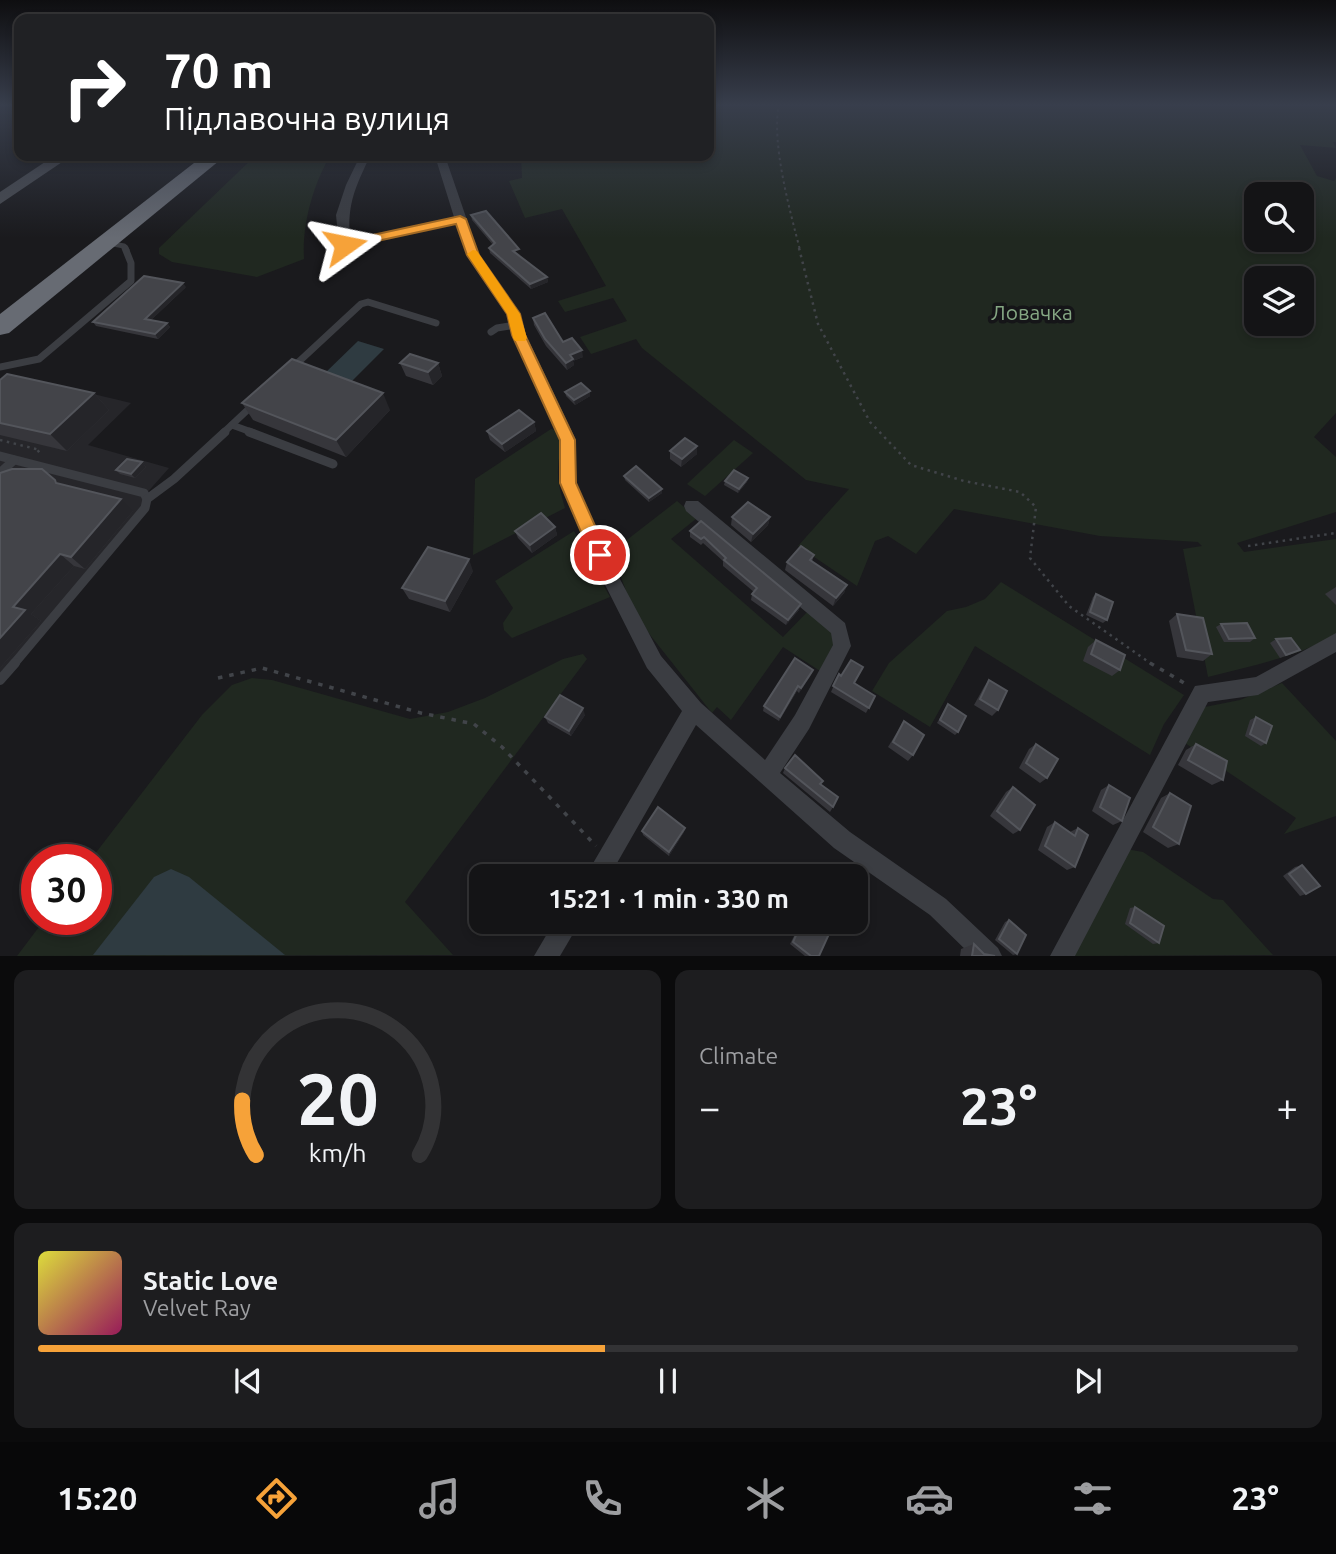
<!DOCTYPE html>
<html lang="en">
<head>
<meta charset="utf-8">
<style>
	body { margin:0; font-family:Ubuntu,sans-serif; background:#1d1d1f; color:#f1f3f6; height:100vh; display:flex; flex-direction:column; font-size:26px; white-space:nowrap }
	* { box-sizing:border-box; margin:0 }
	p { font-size:23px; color:#9d9ea1 }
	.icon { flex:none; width:38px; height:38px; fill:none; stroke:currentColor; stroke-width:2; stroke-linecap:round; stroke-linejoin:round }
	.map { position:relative; height:956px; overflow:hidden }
	.panel { display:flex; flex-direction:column; gap:14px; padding:14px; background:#0b0b0c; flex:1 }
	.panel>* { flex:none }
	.guide { position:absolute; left:14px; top:14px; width:700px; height:147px; border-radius:14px; box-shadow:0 4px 10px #0003,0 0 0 2px #333335; background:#202124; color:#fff; overflow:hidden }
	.controls { position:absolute; left:1244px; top:182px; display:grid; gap:14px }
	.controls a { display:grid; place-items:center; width:70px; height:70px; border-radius:14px; background:#141416; box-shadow:0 4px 10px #0003,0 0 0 2px #333335; font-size:35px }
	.speed { position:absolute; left:21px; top:844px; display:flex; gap:14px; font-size:35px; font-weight:700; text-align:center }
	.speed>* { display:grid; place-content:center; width:91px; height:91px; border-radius:50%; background:#141416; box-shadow:0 4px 10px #0003,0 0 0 2px #333335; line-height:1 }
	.speed .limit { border:10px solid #d22; background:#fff; color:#111 }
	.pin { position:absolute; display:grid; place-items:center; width:60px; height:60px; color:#fff; margin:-30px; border:4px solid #fff; border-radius:50%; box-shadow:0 2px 7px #0007 }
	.me { position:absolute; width:77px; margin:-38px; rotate:78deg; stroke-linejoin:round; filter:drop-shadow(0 0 5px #0008) }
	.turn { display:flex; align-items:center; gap:24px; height:147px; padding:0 35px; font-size:32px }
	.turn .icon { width:91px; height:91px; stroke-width:2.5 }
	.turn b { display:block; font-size:49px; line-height:60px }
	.big { font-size:52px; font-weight:700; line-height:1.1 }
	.panel .widget { flex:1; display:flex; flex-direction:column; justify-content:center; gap:10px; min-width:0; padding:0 24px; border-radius:14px; background:#1d1d1f }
	.panel .dial { align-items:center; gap:0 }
	.dial svg { height:182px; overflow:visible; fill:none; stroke:#333335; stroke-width:7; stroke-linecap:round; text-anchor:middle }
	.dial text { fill:#f1f3f6; stroke:none }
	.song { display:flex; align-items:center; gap:21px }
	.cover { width:84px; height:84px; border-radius:10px; background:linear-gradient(135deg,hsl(60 70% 55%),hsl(330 70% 35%)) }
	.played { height:7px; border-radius:4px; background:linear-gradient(90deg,#f6a239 45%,#333335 45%) }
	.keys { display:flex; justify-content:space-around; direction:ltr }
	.heat { display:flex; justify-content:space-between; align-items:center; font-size:38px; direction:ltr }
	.panel .tiles { flex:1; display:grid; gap:14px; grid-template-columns:1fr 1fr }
	.widget:last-child { grid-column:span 2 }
	.trip { position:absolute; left:469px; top:864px; width:399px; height:70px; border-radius:14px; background:#141416; box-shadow:0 4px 10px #0003,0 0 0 2px #333335; font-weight:700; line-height:70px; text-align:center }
	.tab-bar { display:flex; height:112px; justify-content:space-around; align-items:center; background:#080809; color:#9d9ea1 }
	.tab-bar .icon { width:49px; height:49px }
	.tab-bar .active { color:#f6a239 }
	.tab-bar b { font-size:32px; color:#f1f3f6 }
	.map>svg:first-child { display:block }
	.built { fill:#26262a }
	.green { fill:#202820; fill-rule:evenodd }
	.water { fill:#2f3b41 }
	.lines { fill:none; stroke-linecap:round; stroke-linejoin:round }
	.path-far2 { stroke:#414449; stroke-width:2; stroke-dasharray:2.5 3.5; stroke-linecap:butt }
	.path-far1 { stroke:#414449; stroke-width:2.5; stroke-dasharray:2.5 4.5; stroke-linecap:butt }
	.path { stroke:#414449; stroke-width:3.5; stroke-dasharray:4.5 7; stroke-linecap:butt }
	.lane-far3 { stroke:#3b3d42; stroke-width:5 }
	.lane-far2 { stroke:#3b3d42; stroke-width:7 }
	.lane-far1 { stroke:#3b3d42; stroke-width:9 }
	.lane { stroke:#3b3d42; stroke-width:10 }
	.street { fill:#3b3d42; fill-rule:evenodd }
	.secondary { fill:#494c52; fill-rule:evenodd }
	.highway { fill:#676b73; fill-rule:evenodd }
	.wall { fill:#36363b }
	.shaded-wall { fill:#252529 }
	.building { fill:#434449; stroke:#53555b; stroke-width:2 }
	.route { fill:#f6a239; stroke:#a06925; stroke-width:2 }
	.slow { fill:#f59e0b }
	.labels { text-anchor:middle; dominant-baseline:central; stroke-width:7; stroke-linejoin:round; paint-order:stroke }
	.park-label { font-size:21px; fill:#85a783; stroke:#151518 }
</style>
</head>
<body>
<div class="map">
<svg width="1336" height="956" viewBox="0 0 1336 956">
	<rect width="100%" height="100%" fill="#1a1a1d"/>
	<!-- built -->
	<polygon class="built" points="0,384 89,393 131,403 88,445 169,468 145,495 145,508 0,680"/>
	<!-- green -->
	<g class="green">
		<path d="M709,104H1336V142H1333L1336,148L1300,145L1317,176L1334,181L1336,178V413L1314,437L1336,457V512L1237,543L1244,552L1336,539V635C1296,657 1251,666 1208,677L1183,549L1202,546L1198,542L1100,536L954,509L916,554L888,536L875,541L857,586L798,546L849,489L806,480L642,348L636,339L591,354L580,337L627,321L613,298L565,312L558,301L606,286L562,209L525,218L509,181L522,178L521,156H709ZM1256,194H1302V240H1256ZM1256,278H1302V324H1256Z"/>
		<path d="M255,156H330C313,185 302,225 304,259L257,277L172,262L159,254V248Z"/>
		<path d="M551,429L555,430C565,446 557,457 558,474C558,485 562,497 565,508L473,555L475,479Z"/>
		<polygon points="734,440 753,453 705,496 687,484"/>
		<polygon points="677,501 697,518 671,539 783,637 810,609 834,632 833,645 820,671 783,647 731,720 717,707 712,713 643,626 630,602 617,566 626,554 619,546"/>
		<polygon points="574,531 610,597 512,638 504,630 503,623 513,608 495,581"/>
		<polygon points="1001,582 1184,695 1164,724 1150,755 975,646 930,727 872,691 889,663 947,611 966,607 985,599"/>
		<polygon points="583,654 587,659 405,902 453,955 17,956 45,919 96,919 96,859 91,859 202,715 232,685 252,678 272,680 410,719 448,712 485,698 563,659"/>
		<polygon points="1282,683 1336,741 1336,816 1284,834 1296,818 1185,743 1205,707 1240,700"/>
		<polygon points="1126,849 1143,852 1213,899 1223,900 1273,955 1073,956"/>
	</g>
	<!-- water -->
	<g class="water">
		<polygon points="358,341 384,349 348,385 322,376"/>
		<polygon points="171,869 189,877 285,955 93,955 154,877"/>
	</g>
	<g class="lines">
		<!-- path-far2 -->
		<path class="path-far2" d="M779,104C771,143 790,211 800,250"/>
		<!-- path-far1 -->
		<g class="path-far1">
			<polyline points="799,248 818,324 870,422 911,465 964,481 1020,492 1036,507 1030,558 1069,606 1153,665"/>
			<polyline points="0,440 40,450 36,453"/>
			<polyline points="1248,546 1336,533"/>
		</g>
		<!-- path -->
		<g class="path">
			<polyline points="1150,663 1186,684"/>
			<polyline points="218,678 262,668 421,713 474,724 502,747 596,846"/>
		</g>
		<!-- lane-far3 -->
		<polyline class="lane-far3" points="108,243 124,246 127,250"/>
		<!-- lane-far2 -->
		<g class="lane-far2">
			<polyline points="491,332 497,328 515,325"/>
			<polyline points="0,367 39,359 131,281 131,263 125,248"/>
			<polyline points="292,368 361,304 368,302 436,323"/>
			<polyline points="232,425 254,433"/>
			<polyline points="223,433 255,403"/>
		</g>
		<!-- lane-far1 -->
		<g class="lane-far1">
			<polyline points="249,432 333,464"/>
			<polyline points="0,456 144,493 147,499"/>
			<polyline points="0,473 14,460"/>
			<polyline points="13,665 145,508 147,499 174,479 225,432"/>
		</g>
		<!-- lane -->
		<polyline class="lane" points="0,680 15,663"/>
		<!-- street -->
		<g class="street">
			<path d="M360,156H370C355,188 347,204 350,240L454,217L435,156H445L479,255L520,314L526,335L576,440V483L606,553L661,656L701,703L765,760L795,715L833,645L831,633L686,511L684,506L686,501H698L845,623L851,646L809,729L780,773L850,832L946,899L998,948L1002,956H972L930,915L834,848L696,725L609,877H585L682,711L647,668L590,555L560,483V440L512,335L508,314L467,255L456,223L345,249L339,245L336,215L346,185Z"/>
			<polygon points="1336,633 1336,652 1258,695 1208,702 1075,956 1050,956 1195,686 1256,677"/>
			<polygon points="554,922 580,922 560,956 534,956"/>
		</g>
		<!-- secondary -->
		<polygon class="secondary" points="54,156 71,156 0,204 0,192"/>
		<!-- highway -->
		<polygon class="highway" points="203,156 225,156 9,333 0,335 0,314"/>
	</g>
	<!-- wall -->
	<g class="wall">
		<polygon points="471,215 520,255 518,255 547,277 548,282 531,289 490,253 489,248 493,245 472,220"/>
		<polygon points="186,287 151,320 167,323 170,327 158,339 96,326 93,322"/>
		<polygon points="533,318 563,342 583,357 573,361 574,365 567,370 546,346 534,325"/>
		<polygon points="400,363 438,363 442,376 433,385 406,376"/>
		<polygon points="0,380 94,393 109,410 67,451 0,435"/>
		<polygon points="565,392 590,396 575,405 566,396"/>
		<polygon points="242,403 390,410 346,457 253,420"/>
		<polygon points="534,422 536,431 505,452 490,440 487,431"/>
		<polygon points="697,446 697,454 681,467 670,459 670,451"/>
		<polygon points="142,462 146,467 135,478 120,474 116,470"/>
		<polygon points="624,476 662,493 649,502 625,480"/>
		<polygon points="748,478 747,482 738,493 724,485 725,481"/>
		<polygon points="61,485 133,511 85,569 74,566 31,614 41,621 0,668"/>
		<polygon points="732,517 770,517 768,525 751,542 731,525"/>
		<polygon points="701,521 799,610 786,625 751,600 752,594 754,592 723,566 723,561 703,543 701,545 690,537 690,531"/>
		<polygon points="555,527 557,535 532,553 518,538 515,531"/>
		<polygon points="814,555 812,562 847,585 844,593 833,606 785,570 787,562"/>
		<polygon points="473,571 450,612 409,599 402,588"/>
		<polygon points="1336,587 1336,605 1325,594"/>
		<polygon points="1096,594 1107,620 1103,623 1086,615 1093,597"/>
		<polygon points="1177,614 1212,654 1203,661 1177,657 1169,621"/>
		<polygon points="1221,624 1255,638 1250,642 1224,642 1216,627"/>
		<polygon points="1276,639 1294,653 1280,658 1270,643"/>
		<polygon points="1096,640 1120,670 1112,676 1083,661 1088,647"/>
		<polygon points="839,674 875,696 866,713 831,692"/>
		<polygon points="811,675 799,693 797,691 779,721 763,711 764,706"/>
		<polygon points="989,680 998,710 992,716 974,705 984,687"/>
		<polygon points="948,704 958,732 955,735 937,723"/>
		<polygon points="585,715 571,736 548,723 545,717"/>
		<polygon points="1256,717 1266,743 1261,746 1245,736 1250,720"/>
		<polygon points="904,721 913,755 908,761 888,747"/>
		<polygon points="1036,744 1047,778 1040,783 1019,768 1029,749"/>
		<polygon points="1196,744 1223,780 1212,785 1178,765 1186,750"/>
		<polygon points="785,768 820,785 833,807 830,812 783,773"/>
		<polygon points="1109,785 1122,821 1113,825 1092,811 1101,790"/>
		<polygon points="1013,787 1020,830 1013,834 990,816 1006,792"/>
		<polygon points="1170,793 1179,844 1168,848 1143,832 1161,798"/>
		<polygon points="1055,822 1070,832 1078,828 1075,867 1067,870 1038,850 1047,827"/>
		<polygon points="685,828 684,832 669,856 643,835 642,831"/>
		<polygon points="1302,865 1306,894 1300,896 1283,876 1295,867"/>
		<polygon points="1135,907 1159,943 1153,944 1125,924 1130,908"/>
		<polygon points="1009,920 1017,954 1013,955 995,940 1005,922"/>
		<polygon points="801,922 833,922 819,956 805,956 790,944"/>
		<polygon points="974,944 984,954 995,956 960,956 961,949"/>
	</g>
	<!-- shaded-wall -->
	<g class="shaded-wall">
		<polygon points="547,277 548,282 531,289 530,284"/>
		<polygon points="183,283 186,287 148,323 145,319"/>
		<polygon points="167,323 170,327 158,339 155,334"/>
		<polygon points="582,350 583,357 573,361 574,365 567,370 566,363 570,355"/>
		<polygon points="438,363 442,376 433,385 428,372"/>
		<polygon points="590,391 590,396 575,405 574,400"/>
		<polygon points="94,393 109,410 67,451 50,434"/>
		<polygon points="383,393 390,410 346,457 336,440"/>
		<polygon points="534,422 536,431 505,452 502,444"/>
		<polygon points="697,446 697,454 681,467 682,459"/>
		<polygon points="142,462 146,467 135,478 131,474"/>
		<polygon points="748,478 747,482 738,493 739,489"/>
		<polygon points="662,489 662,493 649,502 649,498"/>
		<polygon points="121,499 133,511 85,569 71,557"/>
		<polygon points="770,517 768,525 751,542 753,534"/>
		<polygon points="555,527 557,535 532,553 530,545"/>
		<polygon points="60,554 74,566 31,614 41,621 0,668 0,638 13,607"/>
		<polygon points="469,559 473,571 450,612 445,601"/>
		<polygon points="847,585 844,593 833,606 836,598"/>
		<polygon points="801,604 799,610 786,625 788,620"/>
		<polygon points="813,670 811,675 799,693 801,688"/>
		<polygon points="798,686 797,691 779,721 780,717"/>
		<polygon points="583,708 585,715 571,736 569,731"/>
		<polygon points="685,828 684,832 669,856 669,852"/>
	</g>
	<!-- building -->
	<g class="building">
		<polygon points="486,211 519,249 513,251 547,277 530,284 489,248 495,243 471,215"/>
		<polygon points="144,276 183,283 145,319 167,323 155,334 93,322"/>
		<polygon points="545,313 563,342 572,338 582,350 570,355 573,359 566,363 545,339 533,318"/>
		<polygon points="410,354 438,363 428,372 400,363"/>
		<polygon points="292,359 383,393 336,440 242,403"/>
		<polygon points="7,374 94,393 50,434 0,423 0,380"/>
		<polygon points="581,383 590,391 574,400 565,392"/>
		<polygon points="519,410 534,422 502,444 487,431"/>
		<polygon points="685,438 697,446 682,459 670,451"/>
		<polygon points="127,459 142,462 131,474 116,470"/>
		<polygon points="636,466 662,489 649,498 624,476"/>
		<polygon points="12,469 42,469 55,480 56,483 121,499 71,557 60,554 13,607 25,610 0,638 0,473"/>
		<polygon points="734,470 748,478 739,489 725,481"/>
		<polygon points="748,502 770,517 753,534 732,517"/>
		<polygon points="541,513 555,527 530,545 515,531"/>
		<polygon points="701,521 801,604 788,620 752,594 757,588 724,560 726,558 704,537 701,539 690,531"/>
		<polygon points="801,546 814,555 810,560 847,585 836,598 787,562"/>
		<polygon points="428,547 469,559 445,601 402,588"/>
		<polygon points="1096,594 1113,602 1107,620 1090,612"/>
		<polygon points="1177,614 1203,618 1212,654 1186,650"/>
		<polygon points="1247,623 1255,638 1229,639 1221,624"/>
		<polygon points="1291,638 1300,650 1286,655 1276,639"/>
		<polygon points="1096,640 1125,655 1120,670 1091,654"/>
		<polygon points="795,658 813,670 801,688 798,686 780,717 764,706"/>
		<polygon points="851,660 863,667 854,683 875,696 869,708 833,686 839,674 841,676"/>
		<polygon points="989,680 1007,691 998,710 980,699"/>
		<polygon points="560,695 583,708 569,731 545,717"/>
		<polygon points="948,704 966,716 958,732 940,720"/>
		<polygon points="1256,717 1272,726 1266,743 1250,734"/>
		<polygon points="904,721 924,735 913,755 893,742"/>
		<polygon points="1036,744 1058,759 1047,778 1026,763"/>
		<polygon points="1196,744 1227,761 1223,780 1188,760"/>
		<polygon points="795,755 823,781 820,784 838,797 833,807 785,768"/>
		<polygon points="1109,785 1130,798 1122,821 1100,807"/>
		<polygon points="1013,787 1035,805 1020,830 997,811"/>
		<polygon points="1170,793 1191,806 1179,844 1153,827"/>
		<polygon points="658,807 685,828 669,852 642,831"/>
		<polygon points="1055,822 1075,836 1078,828 1088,835 1075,867 1045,846"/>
		<polygon points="1302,865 1320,886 1306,894 1289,874"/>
		<polygon points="1135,907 1164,926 1159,943 1130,923"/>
		<polygon points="1009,920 1026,935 1017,954 999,939"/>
		<polygon points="802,922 833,922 834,923 819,956 811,956 793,942"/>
		<polygon points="974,944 984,954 995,956 972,956"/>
	</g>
	<!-- sky -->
	<linearGradient id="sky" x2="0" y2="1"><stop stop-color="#0e0e10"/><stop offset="0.44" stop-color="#383e4c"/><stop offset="1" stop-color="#383e4c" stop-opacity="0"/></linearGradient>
	<rect width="1336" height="238" fill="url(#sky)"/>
	<!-- route -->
	<polygon class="route" points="460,216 466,219 479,255 520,314 525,335 575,440 576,483 608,555 606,561 600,563 593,561 591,555 560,483 560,440 512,335 507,314 467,255 456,224 345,248 339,245 345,241"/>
	<!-- slow -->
	<polygon class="slow" points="473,250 477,251 520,314 527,338 525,341 515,341 513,338 507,314 467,254"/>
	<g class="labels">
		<!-- park labels -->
		<g class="park-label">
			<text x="1032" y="312">Ловачка</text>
		</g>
	</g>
</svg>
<div class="controls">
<a><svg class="icon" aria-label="search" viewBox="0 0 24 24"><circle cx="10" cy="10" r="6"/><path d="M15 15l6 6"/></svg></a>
<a><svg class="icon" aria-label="layers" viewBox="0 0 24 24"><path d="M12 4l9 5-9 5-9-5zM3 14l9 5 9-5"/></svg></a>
</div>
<div class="speed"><div class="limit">30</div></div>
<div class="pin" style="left:600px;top:555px;background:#d93025"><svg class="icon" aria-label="arrive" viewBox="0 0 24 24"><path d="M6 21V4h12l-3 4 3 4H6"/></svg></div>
<svg class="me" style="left:345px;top:245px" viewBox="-20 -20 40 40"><path d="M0-17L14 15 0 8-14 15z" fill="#f6a239" stroke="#fff" stroke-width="4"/></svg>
<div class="trip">15:21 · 1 min · 330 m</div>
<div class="guide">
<div class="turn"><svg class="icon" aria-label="right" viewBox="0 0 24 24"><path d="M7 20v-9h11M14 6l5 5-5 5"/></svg><div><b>70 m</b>Підлавочна вулиця</div></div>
</div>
</div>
<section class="panel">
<div class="tiles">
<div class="widget dial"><svg viewBox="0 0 100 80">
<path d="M14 69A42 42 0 1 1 86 69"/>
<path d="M14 69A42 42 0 0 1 8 45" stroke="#f6a239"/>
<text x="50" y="56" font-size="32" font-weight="700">20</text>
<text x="50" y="72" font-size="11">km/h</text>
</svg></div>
<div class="widget"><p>Climate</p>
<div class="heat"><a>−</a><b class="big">23°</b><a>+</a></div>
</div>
<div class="widget">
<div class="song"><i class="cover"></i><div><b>Static Love</b><p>Velvet Ray</p></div></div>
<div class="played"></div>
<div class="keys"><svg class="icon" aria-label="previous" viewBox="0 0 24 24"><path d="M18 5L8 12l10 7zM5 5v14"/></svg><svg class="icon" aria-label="pause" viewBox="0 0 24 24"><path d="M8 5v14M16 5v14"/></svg><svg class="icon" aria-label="next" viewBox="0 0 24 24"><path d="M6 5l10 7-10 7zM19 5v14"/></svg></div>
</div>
</div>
</section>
<nav class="tab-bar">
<b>15:20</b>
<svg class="icon active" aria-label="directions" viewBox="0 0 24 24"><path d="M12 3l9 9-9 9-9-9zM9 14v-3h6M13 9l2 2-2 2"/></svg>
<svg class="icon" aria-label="music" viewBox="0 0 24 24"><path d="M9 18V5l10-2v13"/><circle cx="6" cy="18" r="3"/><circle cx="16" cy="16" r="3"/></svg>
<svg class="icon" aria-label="phone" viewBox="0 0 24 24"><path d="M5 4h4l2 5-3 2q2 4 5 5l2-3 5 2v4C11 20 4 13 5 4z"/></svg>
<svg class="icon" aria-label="climate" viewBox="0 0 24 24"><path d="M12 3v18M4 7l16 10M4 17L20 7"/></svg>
<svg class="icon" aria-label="car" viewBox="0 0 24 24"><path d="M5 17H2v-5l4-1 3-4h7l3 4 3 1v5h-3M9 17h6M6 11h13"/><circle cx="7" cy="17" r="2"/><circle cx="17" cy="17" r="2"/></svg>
<svg class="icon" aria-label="filters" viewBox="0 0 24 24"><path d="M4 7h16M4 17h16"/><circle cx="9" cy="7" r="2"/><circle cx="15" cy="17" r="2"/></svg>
<b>23°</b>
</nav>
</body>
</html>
